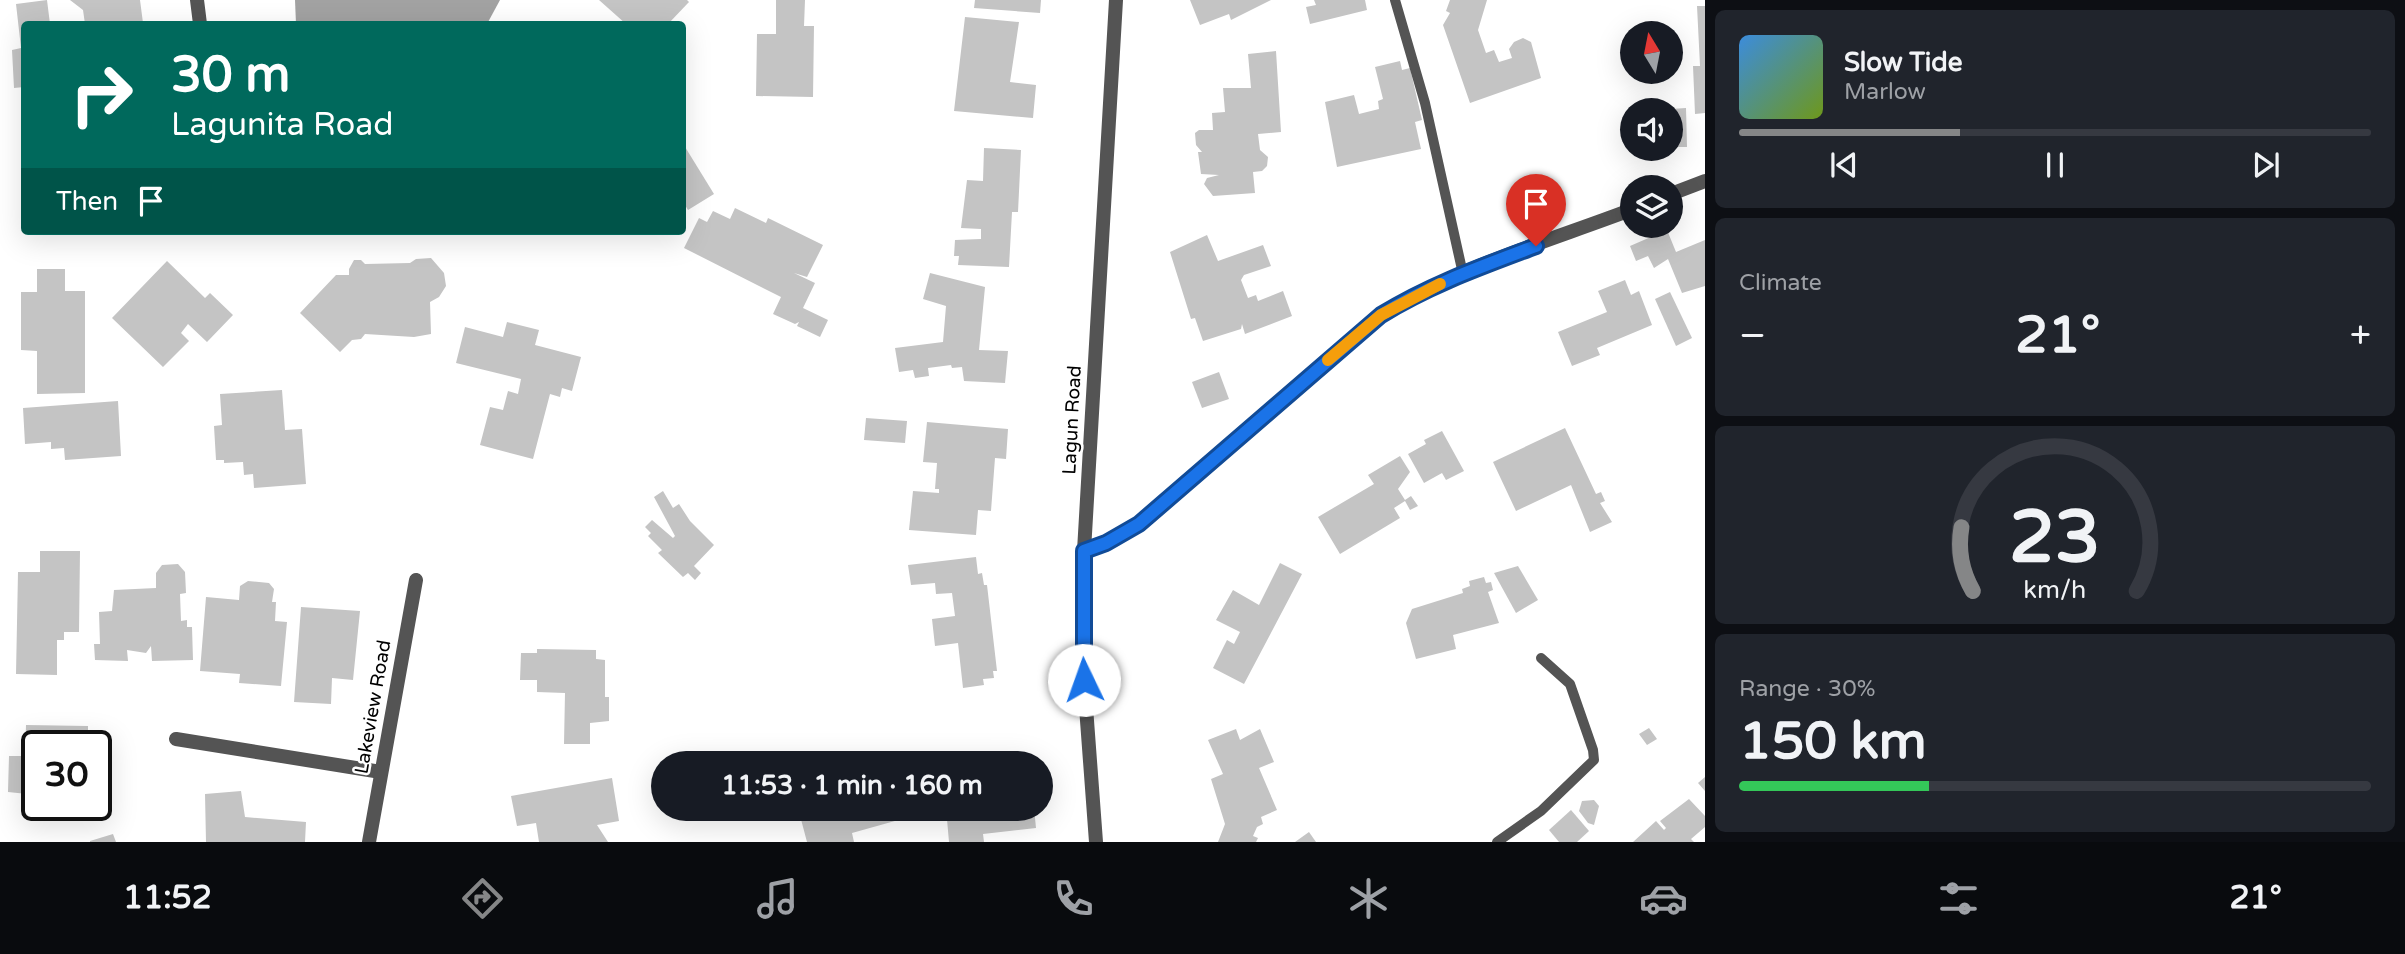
<!DOCTYPE html>
<html lang="en">
<head>
<meta charset="utf-8">
<style>
	body { margin:0; font-family:"Varela Round",sans-serif; background:#20242c; color:#f1f3f6; height:100vh; display:flex; flex-direction:column; font-size:26px; white-space:nowrap }
	* { box-sizing:border-box; margin:0 }
	p { font-size:23px; color:#9ea1a6 }
	.icon { flex:none; width:38px; height:38px; fill:none; stroke:currentColor; stroke-width:2; stroke-linecap:round; stroke-linejoin:round }
	.map { position:relative; flex:1; overflow:hidden }
	.panel { display:flex; flex-direction:column; gap:10px; padding:10px; background:#0d0f14; width:700px }
	.panel>* { flex:none }
	.top-card { position:absolute; left:21px; top:21px; width:665px; height:214px; border-radius:7px; box-shadow:0 7px 28px #0002; background:#00695c; color:#fff; overflow:hidden }
	.needle { width:46px; rotate:350deg }
	.controls { position:absolute; left:1620px; top:21px; display:grid; gap:14px }
	.controls a { display:grid; place-items:center; width:63px; height:63px; border-radius:50%; background:#171b24; box-shadow:0 7px 28px #0002; font-size:35px }
	.speed { position:absolute; left:21px; top:730px; display:flex; gap:14px; font-size:35px; font-weight:700; text-align:center }
	.speed>* { display:grid; place-content:center; width:91px; height:91px; border-radius:50%; background:#171b24; box-shadow:0 7px 28px #0002; line-height:1 }
	.speed .limit { border:4px solid #111; border-radius:10px; background:#fff; color:#111 }
	.pin { position:absolute; display:grid; place-items:center; width:60px; height:60px; color:#fff; margin:-72px -30px; border-radius:50% 50% 50% 0; rotate:-45deg; box-shadow:0 0 7px #0007 }
	.pin .icon { rotate:45deg }
	.me { position:absolute; width:77px; margin:-38px; rotate:357deg; stroke-linejoin:round; filter:drop-shadow(0 0 5px #0008) }
	.turn { display:flex; align-items:center; gap:24px; height:147px; padding:0 35px; font-size:32px }
	.turn .icon { width:91px; height:91px; stroke-width:2.5 }
	.turn b { display:block; font-size:49px; line-height:60px }
	.then { display:flex; align-items:center; height:66px; padding:0 35px; background:#0003; gap:14px; font-size:26px }
	.big { font-size:52px; font-weight:800; line-height:1.1 }
	.panel .widget { flex:1; display:flex; flex-direction:column; justify-content:center; gap:10px; min-width:0; padding:0 24px; border-radius:10px; background:#20242c }
	.panel .dial { align-items:center; gap:0 }
	.dial svg { height:182px; overflow:visible; fill:none; stroke:#363941; stroke-width:7; stroke-linecap:round; text-anchor:middle }
	.dial text { fill:#f1f3f6; stroke:none }
	.song { display:flex; align-items:center; gap:21px }
	.cover { width:84px; height:84px; border-radius:10px; background:linear-gradient(135deg,hsl(210 70% 55%),hsl(80 70% 35%)) }
	.played { height:7px; border-radius:4px; background:linear-gradient(90deg,#858687 35%,#363941 35%) }
	.keys { display:flex; justify-content:space-around; direction:ltr }
	.heat { display:flex; justify-content:space-between; align-items:center; font-size:38px; direction:ltr }
	.charge { height:10px; border-radius:5px; background:linear-gradient(90deg,#34c759 30%,#363941 0) }
	.trip { position:absolute; left:651px; top:751px; width:402px; height:70px; border-radius:35px; background:#171b24; box-shadow:0 7px 28px #0002; font-weight:800; line-height:70px; text-align:center }
	.menu { display:flex; height:112px; justify-content:space-around; align-items:center; background:#090b0e; color:#9ea1a6 }
	.menu .icon { width:49px; height:49px }
	.menu .active { color:#858687 }
	.menu b { font-size:32px; color:#f1f3f6 }
	main { display:flex; flex:1; min-height:0 }
	.map>svg:first-child { display:block }
	.water { fill:#a2a2a2 }
	.building { fill:#c4c4c4 }
	.lines { fill:none; stroke-linecap:round; stroke-linejoin:round }
	.service { stroke:#545454; stroke-width:10 }
	.minor { stroke:#545454; stroke-width:14 }
	.route-casing { stroke:#114b97; stroke-width:18 }
	.route { stroke:#1a73e8; stroke-width:12 }
	.slow { stroke:#f59e0b; stroke-width:12 }
	.labels { text-anchor:middle; dominant-baseline:central; stroke-width:5; stroke-linejoin:round; paint-order:stroke }
	.street-label { font-size:19px; fill:#000; stroke:#fff }
</style>
</head>
<body>
<main>
<div class="map">
<svg width="1705" height="842" viewBox="0 0 1705 842">
	<rect width="100%" height="100%" fill="#fff"/>
	<!-- water -->
	<polygon class="water" points="295,0 500,0 487,24 296,24"/>
	<!-- building -->
	<g class="building">
		<polygon points="47,0 50,24 24,24 24,87 14,88 12,50 21,48 16,4"/>
		<polygon points="70,0 140,0 143,23 85,24 83,10"/>
		<polygon points="599,0 687,0 689,2 668,24 626,24"/>
		<polygon points="776,0 805,0 804,26 814,26 813,97 756,96 757,34 776,34"/>
		<polygon points="975,0 1041,0 1040,13 974,8"/>
		<polygon points="1190,0 1271,0 1231,20 1229,14 1200,25"/>
		<polygon points="1314,0 1365,0 1367,10 1310,24 1306,7 1316,5"/>
		<polygon points="1450,0 1487,0 1478,30 1486,53 1494,50 1499,62 1512,58 1509,49 1514,42 1523,38 1531,42 1541,78 1470,103 1443,25 1450,13 1446,11"/>
		<polygon points="1697,6 1705,6 1705,113 1695,114 1693,66 1700,66"/>
		<polygon points="965,17 1019,22 1010,82 1036,85 1033,118 954,111"/>
		<polygon points="1276,51 1281,132 1258,134 1260,150 1268,157 1267,166 1262,171 1253,172 1255,193 1213,196 1204,184 1207,178 1219,175 1201,174 1198,152 1202,152 1196,145 1195,133 1199,130 1213,130 1212,113 1225,112 1223,88 1251,88 1248,54"/>
		<polygon points="1400,61 1402,70 1410,68 1422,120 1415,122 1421,149 1337,167 1325,102 1354,95 1359,114 1379,109 1378,101 1383,99 1375,67"/>
		<polygon points="1686,108 1687,147 1671,147 1671,109"/>
		<polygon points="682,142 714,194 688,210 682,200"/>
		<polygon points="984,148 1021,150 1018,212 1012,212 1009,267 958,265 959,256 954,256 955,240 981,239 981,229 961,228 967,180 983,181"/>
		<polygon points="735,208 766,223 768,218 823,245 807,277 794,273 815,283 803,308 828,320 820,337 797,326 799,322 795,324 773,314 781,297 684,248 699,218 707,222 713,211 730,219"/>
		<polygon points="1667,230 1676,252 1705,240 1705,286 1682,293 1668,259 1654,268 1648,256 1636,261 1630,246"/>
		<polygon points="1207,235 1218,261 1263,245 1271,266 1244,275 1241,280 1248,298 1256,295 1258,301 1283,291 1292,316 1245,334 1242,324 1241,329 1203,341 1195,318 1191,319 1170,252"/>
		<polygon points="431,258 444,273 446,286 439,297 430,302 431,334 414,337 365,334 361,339 352,340 340,352 300,313 336,275 349,275 349,269 354,260 361,260 365,264 410,263 416,259"/>
		<polygon points="167,261 205,298 210,293 233,315 207,342 188,324 181,333 189,341 163,367 112,318"/>
		<polygon points="37,269 65,269 65,291 85,291 85,393 37,394 37,351 21,350 21,292 37,292"/>
		<polygon points="930,273 985,287 979,350 1008,351 1005,383 964,381 962,367 952,368 951,365 928,368 929,376 915,378 913,370 899,372 895,348 943,342 946,306 923,299"/>
		<polygon points="1625,280 1631,295 1639,291 1652,325 1597,348 1600,355 1572,366 1558,332 1607,312 1598,291"/>
		<polygon points="1670,292 1692,338 1676,346 1655,299"/>
		<polygon points="507,322 539,330 535,345 581,357 572,391 562,388 560,397 550,394 533,459 480,445 490,407 503,410 508,391 518,394 521,379 456,363 465,327 503,337"/>
		<polygon points="1219,372 1229,399 1202,408 1192,382"/>
		<polygon points="282,390 285,430 302,429 306,484 254,488 253,474 244,475 243,462 224,463 224,460 216,460 214,426 222,425 220,394"/>
		<polygon points="118,401 121,456 65,460 64,448 51,449 51,442 25,444 23,408"/>
		<polygon points="866,418 907,421 905,443 864,440"/>
		<polygon points="927,422 1008,429 1006,459 995,458 991,511 978,510 976,535 909,530 913,491 939,493 939,489 935,489 937,463 923,462"/>
		<polygon points="1565,428 1596,494 1601,492 1605,501 1600,503 1612,522 1590,532 1571,485 1516,511 1493,462"/>
		<polygon points="1442,431 1464,471 1446,480 1442,473 1424,483 1408,454 1426,444 1424,440"/>
		<polygon points="1400,456 1410,472 1398,489 1405,500 1411,496 1418,506 1410,510 1405,501 1394,508 1400,518 1340,554 1318,517 1374,484 1368,475"/>
		<polygon points="663,491 673,508 679,504 690,521 714,545 694,566 701,573 695,580 688,573 683,577 658,553 662,550 648,536 651,533 645,527 652,520 673,538 675,536 654,497"/>
		<polygon points="40,551 80,551 79,632 64,632 64,640 57,640 57,675 16,674 18,572 40,572"/>
		<polygon points="976,557 978,574 982,573 984,585 987,585 997,671 993,671 994,678 983,679 984,685 963,688 958,643 935,646 932,619 955,616 952,593 936,594 935,583 911,585 908,565"/>
		<polygon points="1280,563 1302,574 1244,684 1213,668 1227,640 1234,644 1240,632 1216,620 1233,590 1259,605"/>
		<polygon points="178,564 185,572 186,593 180,594 181,621 187,620 187,627 192,627 193,660 152,661 151,646 146,653 127,650 128,661 95,660 94,644 100,644 99,612 112,611 114,590 156,588 156,573 162,565"/>
		<polygon points="1518,566 1538,600 1516,613 1494,573"/>
		<polygon points="1484,577 1486,583 1491,582 1493,590 1488,592 1499,623 1453,635 1456,649 1416,659 1406,623 1412,609 1463,593 1462,589 1470,586 1469,581"/>
		<polygon points="248,581 269,583 274,589 272,602 276,602 275,621 287,622 281,686 239,683 240,674 200,671 206,597 239,600 240,586"/>
		<polygon points="301,607 360,611 353,680 332,678 331,704 294,702"/>
		<polygon points="537,649 596,650 596,659 605,660 605,697 609,697 609,721 590,723 590,744 564,744 565,693 537,692 537,680 520,680 521,653 537,653"/>
		<polygon points="26,725 88,726 88,746 37,746 37,795 8,792 9,756 25,756"/>
		<polygon points="1649,728 1657,739 1647,745 1639,734"/>
		<polygon points="1236,729 1240,740 1260,729 1274,762 1259,768 1277,810 1261,817 1263,824 1257,827 1253,836 1258,838 1256,842 1218,842 1225,824 1211,779 1223,774 1208,740"/>
		<polygon points="96,766 106,766 105,808 87,807 96,805"/>
		<polygon points="1705,777 1705,791 1698,783"/>
		<polygon points="612,778 619,821 597,825 608,842 539,842 536,823 517,826 511,796"/>
		<polygon points="241,791 245,817 306,822 305,842 206,842 205,794"/>
		<polygon points="1689,799 1705,816 1705,827 1691,839 1694,842 1633,842 1656,821 1664,830 1666,828 1660,821"/>
		<polygon points="1594,800 1599,806 1594,825 1588,823 1579,811 1582,801"/>
		<polygon points="798,808 908,808 908,811 900,814 902,819 852,833 854,842 807,842"/>
		<polygon points="946,808 1034,808 1036,828 983,834 984,842 949,842"/>
		<polygon points="1571,810 1589,831 1577,842 1559,842 1549,830"/>
		<polygon points="1309,832 1316,842 1295,842"/>
		<polygon points="113,834 116,842 90,842 90,841"/>
	</g>
	<g class="lines">
		<!-- service -->
		<g class="service">
			<polyline points="1395,0 1425,103 1463,274"/>
			<polyline points="1497,842 1541,811 1594,760 1593,750 1570,684 1541,658"/>
		</g>
		<!-- minor -->
		<g class="minor">
			<polyline points="197,0 200,24"/>
			<polyline points="1671,194 1705,181"/>
			<path d="M1084,551L1106,543L1139,524L1381,315C1457,267 1549,241 1633,209"/>
			<polyline points="176,739 381,772"/>
			<polyline points="369,842 416,580"/>
			<polyline points="1096,842 1082,653 1084,551 1116,0"/>
		</g>
	</g>
	<g class="lines">
		<defs>
			<path id="route" d="M1084,680V551L1106,543L1139,524L1381,315C1429,285 1483,266 1536,246"/>
		</defs>
		<!-- route casing -->
		<use href="#route" class="route-casing"/>
		<!-- route -->
		<use href="#route" class="route"/>
		<!-- slow -->
		<polyline class="slow" points="1328,360 1381,315 1440,284"/>
	</g>
	<g class="labels">
		<!-- street labels -->
		<g class="street-label">
			<text transform="translate(1072 420) rotate(-87)">Lagun Road</text>
			<text transform="translate(373 707) rotate(-80)">Lakeview Road</text>
		</g>
	</g>
</svg>
<div class="controls">
<a><svg class="needle" viewBox="-14 -14 28 28"><path d="M0-13l5 13h-10z" fill="#e53935"/><path d="M0 13l5-13h-10z" fill="#9ea1a6"/></svg></a>
<a><svg class="icon" aria-label="sound" viewBox="0 0 24 24"><path d="M4 9h4l5-4v14l-5-4H4zM17 9q2 3 0 6"/></svg></a>
<a><svg class="icon" aria-label="layers" viewBox="0 0 24 24"><path d="M12 4l9 5-9 5-9-5zM3 14l9 5 9-5"/></svg></a>
</div>
<div class="speed"><div class="limit">30</div></div>
<div class="pin" style="left:1536px;top:246px;background:#d93025"><svg class="icon" aria-label="arrive" viewBox="0 0 24 24"><path d="M6 21V4h12l-3 4 3 4H6"/></svg></div>
<svg class="me" style="left:1084px;top:680px" viewBox="-20 -20 40 40"><circle r="19" fill="#fff"/><path d="M0-13L10 11 0 6-10 11z" fill="#1a73e8"/></svg>
<div class="trip">11:53 · 1 min · 160 m</div>
<div class="top-card">
<div class="turn"><svg class="icon" aria-label="right" viewBox="0 0 24 24"><path d="M7 20v-9h11M14 6l5 5-5 5"/></svg><div><b>30 m</b>Lagunita Road</div></div>
<div class="then">Then<svg class="icon" aria-label="arrive" viewBox="0 0 24 24"><path d="M6 21V4h12l-3 4 3 4H6"/></svg></div>
</div>
</div>
<section class="panel">
<div class="widget">
<div class="song"><i class="cover"></i><div><b>Slow Tide</b><p>Marlow</p></div></div>
<div class="played"></div>
<div class="keys"><svg class="icon" aria-label="previous" viewBox="0 0 24 24"><path d="M18 5L8 12l10 7zM5 5v14"/></svg><svg class="icon" aria-label="pause" viewBox="0 0 24 24"><path d="M8 5v14M16 5v14"/></svg><svg class="icon" aria-label="next" viewBox="0 0 24 24"><path d="M6 5l10 7-10 7zM19 5v14"/></svg></div>
</div>
<div class="widget"><p>Climate</p>
<div class="heat"><a>−</a><b class="big">21°</b><a>+</a></div>
</div>
<div class="widget dial"><svg viewBox="0 0 100 80">
<path d="M14 69A42 42 0 1 1 86 69"/>
<path d="M14 69A42 42 0 0 1 9 41" stroke="#858687"/>
<text x="50" y="56" font-size="32" font-weight="700">23</text>
<text x="50" y="72" font-size="11">km/h</text>
</svg></div>
<div class="widget"><p>Range · 30%</p><b class="big">150 km</b><div class="charge"></div></div>
</section>
</main>
<nav class="menu">
<b>11:52</b>
<svg class="icon active" aria-label="directions" viewBox="0 0 24 24"><path d="M12 3l9 9-9 9-9-9zM9 14v-3h6M13 9l2 2-2 2"/></svg>
<svg class="icon" aria-label="music" viewBox="0 0 24 24"><path d="M9 18V5l10-2v13"/><circle cx="6" cy="18" r="3"/><circle cx="16" cy="16" r="3"/></svg>
<svg class="icon" aria-label="phone" viewBox="0 0 24 24"><path d="M5 4h4l2 5-3 2q2 4 5 5l2-3 5 2v4C11 20 4 13 5 4z"/></svg>
<svg class="icon" aria-label="climate" viewBox="0 0 24 24"><path d="M12 3v18M4 7l16 10M4 17L20 7"/></svg>
<svg class="icon" aria-label="car" viewBox="0 0 24 24"><path d="M5 17H2v-5l4-1 3-4h7l3 4 3 1v5h-3M9 17h6M6 11h13"/><circle cx="7" cy="17" r="2"/><circle cx="17" cy="17" r="2"/></svg>
<svg class="icon" aria-label="filters" viewBox="0 0 24 24"><path d="M4 7h16M4 17h16"/><circle cx="9" cy="7" r="2"/><circle cx="15" cy="17" r="2"/></svg>
<b>21°</b>
</nav>
</body>
</html>
